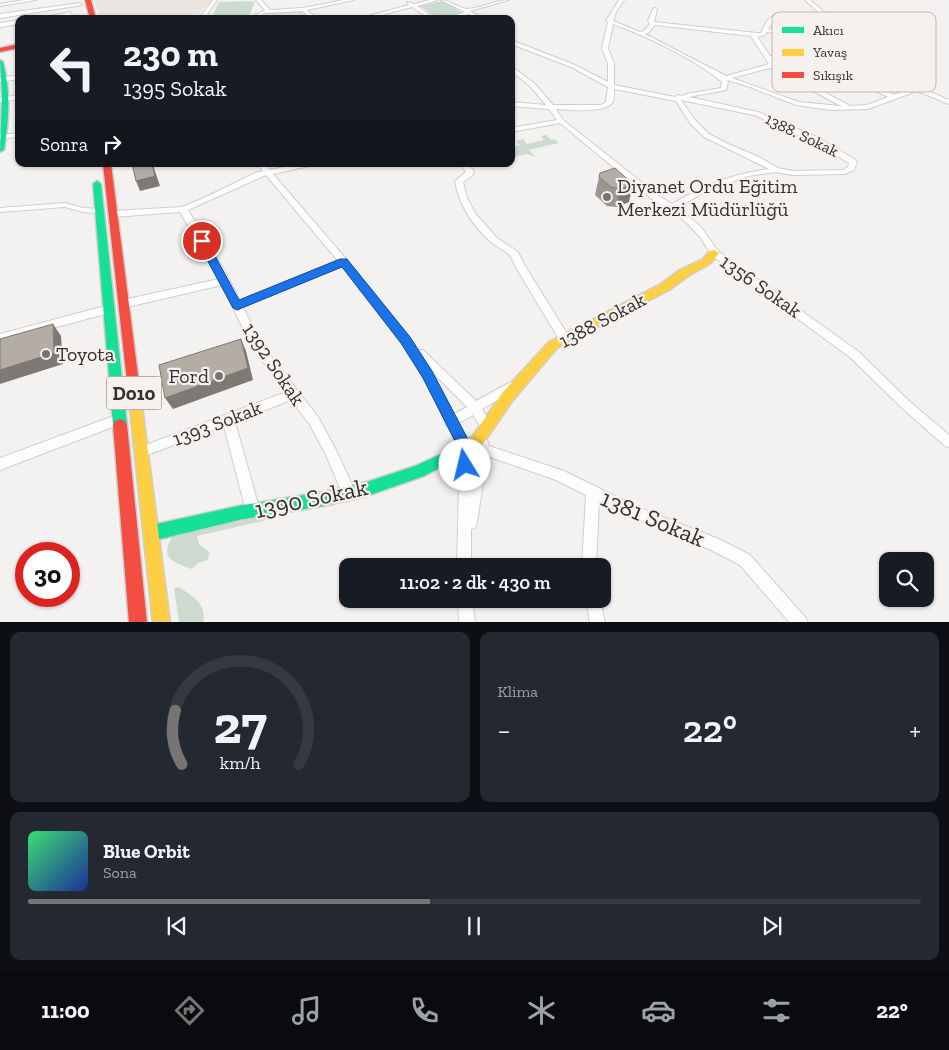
<!DOCTYPE html>
<html lang="tr">
<head>
<meta charset="utf-8">
<style>
	body { margin:0; font-family:"Zilla Slab",serif; background:#242831; color:#f1f3f6; height:100vh; display:flex; flex-direction:column; font-size:19px; white-space:nowrap }
	* { box-sizing:border-box; margin:0 }
	p { font-size:16px; color:#9ea1a6 }
	.icon { flex:none; width:28px; height:28px; fill:none; stroke:currentColor; stroke-width:2; stroke-linecap:round; stroke-linejoin:round }
	.map { position:relative; height:622px; overflow:hidden }
	.drawer { display:flex; flex-direction:column; gap:10px; padding:10px; background:#0d0f14; flex:1 }
	.drawer>* { flex:none }
	.hud { position:absolute; left:15px; top:15px; width:500px; height:152px; border-radius:10px; box-shadow:0 1px 4px #0004; background:#171b24; color:#f1f3f6; overflow:hidden }
	.buttons { position:absolute; left:879px; top:552px; display:grid; gap:10px }
	.buttons a { display:grid; place-items:center; width:55px; height:55px; border-radius:10px; background:#171b24; box-shadow:0 1px 4px #0004; font-size:25px }
	.speed { position:absolute; left:15px; top:542px; display:flex; gap:10px; font-size:25px; font-weight:700; text-align:center }
	.speed>* { display:grid; place-content:center; width:65px; height:65px; border-radius:50%; background:#171b24; box-shadow:0 1px 4px #0004; line-height:1 }
	.speed .limit { border:8px solid #d22; background:#fff; color:#111 }
	.pin { position:absolute; display:grid; place-items:center; width:42px; height:42px; color:#fff; margin:-21px; border:2px solid #fff; border-radius:50%; box-shadow:0 1px 5px #0007 }
	.me { position:absolute; width:55px; margin:-28px; rotate:351deg; stroke-linejoin:round; filter:drop-shadow(0 0 4px #0008) }
	.turn { display:flex; align-items:center; gap:18px; height:105px; padding:0 25px; font-size:22px }
	.turn .icon { width:65px; height:65px; stroke-width:2.5 }
	.turn b { display:block; font-size:35px; line-height:42px }
	.then { display:flex; align-items:center; height:48px; padding:0 25px; background:#0003; gap:10px; font-size:19px }
	.big { font-size:38px; font-weight:600; line-height:1.1 }
	.drawer .card { flex:1; display:flex; flex-direction:column; justify-content:center; gap:8px; min-width:0; padding:0 18px; border-radius:10px; background:#242831 }
	.drawer .dial { align-items:center; gap:0 }
	.dial svg { height:130px; overflow:visible; fill:none; stroke:#363941; stroke-width:7; stroke-linecap:round; text-anchor:middle }
	.dial text { fill:#f1f3f6; stroke:none }
	.song { display:flex; align-items:center; gap:15px }
	.cover { width:60px; height:60px; border-radius:8px; background:linear-gradient(135deg,hsl(140 70% 55%),hsl(230 70% 35%)) }
	.played { height:5px; border-radius:2px; background:linear-gradient(90deg,#777574 45%,#363941 45%) }
	.keys { display:flex; justify-content:space-around; direction:ltr }
	.heat { display:flex; justify-content:space-between; align-items:center; font-size:28px; direction:ltr }
	.drawer .tiles { flex:1; display:grid; gap:10px; grid-template-columns:1fr 1fr }
	.card:last-child { grid-column:span 2 }
	.trip { position:absolute; left:339px; top:558px; width:272px; height:50px; border-radius:10px; background:#171b24; box-shadow:0 1px 4px #0004; font-weight:600; line-height:50px; text-align:center }
	.tabs { display:flex; height:80px; justify-content:space-around; align-items:center; background:#090b0e; color:#9ea1a6 }
	.tabs .icon { width:35px; height:35px }
	.tabs .selected { color:#777574 }
	.tabs b { font-size:22px; color:#f1f3f6 }
	.map>svg:first-child { display:block }
	.built { fill:#ebe4df }
	.green { fill:#cddacf }
	.lines { fill:none; stroke-linecap:round; stroke-linejoin:round }
	.street-casing { stroke:#d0cecd; stroke-width:2 }
	.fast-casing { stroke:#d0cecd; stroke-width:3 }
	.slow-casing { stroke:#d0cecd; stroke-width:3 }
	.jam-casing { stroke:#d0cecd; stroke-width:3 }
	.street { fill:#fdfdfd; fill-rule:evenodd }
	.fast { fill:#16e098; fill-rule:evenodd }
	.slow { fill:#ffcf43; fill-rule:evenodd }
	.jam { fill:#f24e42; fill-rule:evenodd }
	.wall { fill:#9b958f }
	.shaded-wall { fill:#7e7974 }
	.building { fill:#b4ada6; stroke:#7e7974 }
	.route { fill:#1a73e8; stroke:#114b97 }
	.poi-dot { fill:#777574; stroke:#f6f1ee; stroke-width:2 }
	.labels { text-anchor:middle; dominant-baseline:central; stroke-width:4.5; stroke-linejoin:round; paint-order:stroke }
	.far-street-label { font-size:16px; fill:#343231; stroke:#f6f1ee }
	.shield { fill:#f6f1ee; stroke:#6e6b6a; stroke-width:1 }
	.shield-label { font-size:19px; font-weight:bold; fill:#343231 }
	.poi-label { font-size:20px; fill:#343231; stroke:#f6f1ee; text-anchor:start }
	.street-label { font-size:20px; fill:#343231; stroke:#f6f1ee }
	.near-street-label { font-size:24px; fill:#343231; stroke:#f6f1ee }
	.key { fill:#f6f1ee; stroke:#bcb8b5; stroke-width:1 }
	.key-label { font-size:14px; fill:#343231 }
</style>
</head>
<body>
<div class="map">
<svg width="949" height="623" viewBox="0 0 949 623">
	<rect width="100%" height="100%" fill="#f4f2f0"/>
	<!-- built -->
	<g class="built">
		<polygon points="94,0 212,0 199,13 173,19 100,19"/>
		<polygon points="300,10 311,19 253,19 263,12"/>
	</g>
	<!-- green -->
	<g class="green">
		<polygon points="255,1 248,19 211,19 219,2"/>
		<polygon points="443,1 462,13 438,18 420,6"/>
		<polygon points="546,135 551,140 555,139 559,143 529,150 536,157 526,154 511,158 511,147 520,145 516,141 523,139 527,144 544,140 541,136"/>
		<path d="M274,514L276,518L197,536L199,544L209,552L208,560L198,563L192,569C174,562 158,558 173,536Z"/>
		<path d="M178,587C192,595 207,604 203,622H179L174,588Z"/>
	</g>
	<g class="lines">
		<defs>
			<g id="street">
				<polygon points="24,0 36,0 0,6 0,4"/>
				<polygon points="213,0 217,0 204,19 183,19 202,15"/>
				<polygon points="256,0 261,0 270,10 303,8 344,0 354,0 307,10 317,19 312,19 302,11 264,13 255,19 249,19 265,10"/>
				<polygon points="430,0 438,0 417,6 436,19 430,19 412,7 366,19 357,19 409,5 407,2 414,4"/>
				<path d="M441,0C450,0 458,8 467,9C478,9 495,0 509,0L470,11L485,19H478L469,14L453,19H444L465,12Z"/>
				<path d="M619,0H624L616,12L613,21L640,32L644,31L650,24L648,21L653,9L655,8L657,9L654,22L757,33H761L767,21L775,14L786,16L809,26L828,28L825,18L805,0H810L829,16L834,30L850,52L875,64L893,76L949,100V104L917,91L868,109L831,110L796,105L750,87L727,80L728,82L726,90L689,97L758,112L819,138L856,160L857,162L854,170L845,174L792,175L776,172L748,176L704,192L678,208L700,226L718,251L859,352L909,401L949,435V447L945,446L901,407L851,358L711,255L701,238L687,223L670,210L653,200L560,123L511,132V128L557,120L549,109L511,106V102L546,105L530,86L511,71V66L534,83L553,105H601L606,102L608,87L571,67L511,44V40L575,65L608,82V64L602,48L608,22L606,21ZM776,18H783L806,28L829,31L833,37L768,29ZM613,24C646,36 695,59 722,82L721,88L686,94L683,96L678,95L675,97L614,85V64L608,48ZM655,25L751,36L769,64L726,76L645,34L648,33ZM767,32L836,40L846,54L871,66L889,78L912,88L894,95L826,62L770,56L757,37L765,35ZM772,59L823,65L888,97L867,105L850,106L776,66ZM770,68L841,106L799,102L732,78ZM614,89L676,101L690,123L704,137L769,169C732,174 704,185 672,204L659,196L563,120L556,109C568,110 603,113 611,104C615,100 614,94 614,89ZM681,100L754,115L813,142L849,163L848,167L843,170L792,171L778,168L759,157L728,144L709,134L695,120Z"/>
				<polygon points="80,3 82,5 0,18 0,14"/>
				<polygon points="70,12 72,15 49,19 36,19"/>
				<polygon points="19,20 19,24 0,27 0,23"/>
				<polygon points="19,75 19,79 0,82 0,78"/>
				<polygon points="19,95 19,99 0,102 0,98"/>
				<polygon points="19,133 19,137 0,139 0,135"/>
				<path d="M257,164H265L270,170L297,164H310L309,166L273,174L347,260L417,350H423L476,401L507,384L511,382L515,384L517,387L515,390L482,409L492,425L490,433L486,434L482,433L480,426L473,415L459,423L472,449V473L477,444L479,440L483,439L487,440L489,446L564,471L633,505L721,540L750,555L806,618L808,623H790L740,565L711,550L623,513L599,501L596,566H582L586,495L556,480L487,456L477,523L475,528L471,529V566H457L460,449L448,426H446L445,420L423,377L401,343L342,266L243,307L260,342L318,417L335,448L354,489L356,493L354,497L349,499L344,497L326,455L310,425L291,400L235,422L260,511L258,516L253,517L248,516L246,511L224,426L142,457L138,456L136,452L138,448L286,392L252,347L222,285L123,308L120,306L118,304L123,300L219,279L180,212L113,217L109,214L113,211L182,207L206,197L255,173L263,171ZM266,175L338,261L240,301L226,273L188,210ZM430,370L467,407L454,414Z"/>
				<path d="M460,164H468L474,172L472,176L463,182L467,198L475,213L497,238L518,252L525,266L568,335L569,338L568,341H560L515,266C510,249 502,252 491,242C473,226 459,205 455,181L466,172Z"/>
				<polygon points="65,203 83,208 100,209 104,211 100,213 83,212 65,207 0,212 0,208"/>
				<polygon points="109,305 114,309 113,312 0,342 0,334"/>
				<polygon points="119,414 123,415 125,419 123,423 0,470 0,458"/>
				<polygon points="458,599 472,599 475,623 459,623"/>
				<polygon points="586,599 600,599 605,623 590,623"/>
			</g>
			<g id="fast">
				<path d="M0,60L3,62C11,92 9,120 4,150L0,152L2,95Z"/>
				<polygon points="97,181 101,184 127,425 125,429 120,431 115,429 113,425 93,184"/>
				<polygon points="450,450 455,452 457,456 455,460 424,476 367,496 323,506 243,519 152,541 147,538 144,533 147,528 152,525 243,505 323,492 367,482 415,466"/>
			</g>
			<g id="slow">
				<polygon points="714,250 719,253 711,263 688,276 669,290 557,348 513,400 482,445 450,462 445,460 443,456 445,452 472,437 503,392 549,342 661,284 680,270 703,259 710,251"/>
				<polygon points="134,386 139,387 140,391 170,623 153,623 128,391 129,387"/>
			</g>
			<g id="jam">
				<polygon points="85,0 91,0 96,19 90,19"/>
				<polygon points="19,44 19,48 0,52 0,48"/>
				<polygon points="103,164 111,164 140,391 139,395 134,396 129,395 128,391"/>
				<polygon points="120,419 125,421 127,425 147,623 129,623 113,425 115,421"/>
			</g>
		</defs>
		<!-- street casing -->
		<use href="#street" class="street-casing"/>
		<!-- fast casing -->
		<use href="#fast" class="fast-casing"/>
		<!-- slow casing -->
		<use href="#slow" class="slow-casing"/>
		<!-- jam casing -->
		<use href="#jam" class="jam-casing"/>
		<!-- street -->
		<use href="#street" class="street"/>
		<!-- fast -->
		<use href="#fast" class="fast"/>
		<!-- slow -->
		<use href="#slow" class="slow"/>
		<!-- jam -->
		<use href="#jam" class="jam"/>
	</g>
	<!-- wall -->
	<polygon class="wall" points="615,168 629,202 616,207 607,206 595,195 599,177"/>
	<!-- shaded-wall -->
	<g class="shaded-wall">
		<polygon points="152,164 153,164 154,168 160,186 140,191 136,181"/>
		<polygon points="633,184 629,202 616,207 620,189"/>
		<polygon points="53,324 61,336 63,364 0,384 0,370"/>
		<polygon points="241,339 246,351 253,380 173,409 165,398"/>
	</g>
	<!-- building -->
	<g class="building">
		<polygon points="132,164 152,164 155,176 136,181"/>
		<polygon points="615,168 633,184 620,189 611,187 599,177 600,173"/>
		<polygon points="53,324 54,353 0,370 0,339"/>
		<polygon points="241,339 248,368 165,398 159,365"/>
	</g>
	<!-- route -->
	<polygon class="route" points="202,238 207,241 239,300 340,259 347,259 410,337 432,371 473,449 472,465 470,470 465,471 460,470 458,465 459,449 423,378 401,343 342,267 237,310 233,308 197,241"/>
	<!-- markers -->
	<g class="poi-dot">
		<circle cx="607" cy="197" r="5"/>
		<circle cx="46" cy="354" r="5"/>
		<circle cx="219" cy="376" r="5"/>
	</g>
	<g class="labels">
		<!-- far-street labels -->
		<g class="far-street-label">
			<text transform="translate(802 135) rotate(26)">1388. Sokak</text>
		</g>
		<!-- shield labels -->
		<rect class="shield" x="106.5" y="376.5" width="55" height="33" rx="4"/>
		<g class="shield-label">
			<text x="134" y="393">D010</text>
		</g>
		<!-- poi labels -->
		<g class="poi-label">
			<text x="617" y="186">Diyanet Ordu Eğitim<tspan x="617" dy="23">Merkezi Müdürlüğü</tspan></text>
			<text x="56" y="354">Toyota</text>
			<text x="209" y="376" text-anchor="end">Ford</text>
		</g>
		<!-- street labels -->
		<g class="street-label">
			<text transform="translate(761 286) rotate(35)">1356 Sokak</text>
			<text transform="translate(602 320) rotate(-28)">1388 Sokak</text>
			<text transform="translate(274 364) rotate(56)">1392 Sokak</text>
			<text transform="translate(217 423) rotate(-21)">1393 Sokak</text>
		</g>
		<!-- near-street labels -->
		<g class="near-street-label">
			<text transform="translate(311 498) rotate(-12)">1390 Sokak</text>
			<text transform="translate(653 518) rotate(23)">1381 Sokak</text>
		</g>
	</g>
	<!-- legend -->
	<rect x="772" y="12" width="164" height="80" rx="8" class="key"/>
	<rect x="782" y="27" width="22" height="6" fill="#16e098"/>
	<rect x="782" y="49" width="22" height="7" fill="#ffcf43"/>
	<rect x="782" y="72" width="22" height="6" fill="#f24e42"/>
	<g class="key-label">
		<text x="813" y="35">Akıcı</text>
		<text x="813" y="57">Yavaş</text>
		<text x="813" y="80">Sıkışık</text>
	</g>
</svg>
<div class="buttons">
<a><svg class="icon" aria-label="search" viewBox="0 0 24 24"><circle cx="10" cy="10" r="6"/><path d="M15 15l6 6"/></svg></a>
</div>
<div class="speed"><div class="limit">30</div></div>
<div class="pin" style="left:202px;top:241px;background:#d93025"><svg class="icon" aria-label="arrive" viewBox="0 0 24 24"><path d="M6 21V4h12l-3 4 3 4H6"/></svg></div>
<svg class="me" style="left:465px;top:465px" viewBox="-20 -20 40 40"><circle r="19" fill="#fff"/><path d="M0-13L10 11 0 6-10 11z" fill="#1a73e8"/></svg>
<div class="trip">11:02 · 2 dk · 430 m</div>
<div class="hud">
<div class="turn"><svg class="icon" aria-label="left" viewBox="0 0 24 24"><path d="M17 20v-9H6M10 6l-5 5 5 5"/></svg><div><b>230 m</b>1395 Sokak</div></div>
<div class="then">Sonra<svg class="icon" aria-label="right" viewBox="0 0 24 24"><path d="M7 20v-9h11M14 6l5 5-5 5"/></svg></div>
</div>
</div>
<section class="drawer">
<div class="tiles">
<div class="card dial"><svg viewBox="0 0 100 80">
<path d="M14 69A42 42 0 1 1 86 69"/>
<path d="M14 69A42 42 0 0 1 10 36" stroke="#777574"/>
<text x="50" y="56" font-size="32" font-weight="700">27</text>
<text x="50" y="72" font-size="11">km/h</text>
</svg></div>
<div class="card"><p>Klima</p>
<div class="heat"><a>−</a><b class="big">22°</b><a>+</a></div>
</div>
<div class="card">
<div class="song"><i class="cover"></i><div><b>Blue Orbit</b><p>Sona</p></div></div>
<div class="played"></div>
<div class="keys"><svg class="icon" aria-label="previous" viewBox="0 0 24 24"><path d="M18 5L8 12l10 7zM5 5v14"/></svg><svg class="icon" aria-label="pause" viewBox="0 0 24 24"><path d="M8 5v14M16 5v14"/></svg><svg class="icon" aria-label="next" viewBox="0 0 24 24"><path d="M6 5l10 7-10 7zM19 5v14"/></svg></div>
</div>
</div>
</section>
<nav class="tabs">
<b>11:00</b>
<svg class="icon selected" aria-label="directions" viewBox="0 0 24 24"><path d="M12 3l9 9-9 9-9-9zM9 14v-3h6M13 9l2 2-2 2"/></svg>
<svg class="icon" aria-label="music" viewBox="0 0 24 24"><path d="M9 18V5l10-2v13"/><circle cx="6" cy="18" r="3"/><circle cx="16" cy="16" r="3"/></svg>
<svg class="icon" aria-label="phone" viewBox="0 0 24 24"><path d="M5 4h4l2 5-3 2q2 4 5 5l2-3 5 2v4C11 20 4 13 5 4z"/></svg>
<svg class="icon" aria-label="climate" viewBox="0 0 24 24"><path d="M12 3v18M4 7l16 10M4 17L20 7"/></svg>
<svg class="icon" aria-label="car" viewBox="0 0 24 24"><path d="M5 17H2v-5l4-1 3-4h7l3 4 3 1v5h-3M9 17h6M6 11h13"/><circle cx="7" cy="17" r="2"/><circle cx="17" cy="17" r="2"/></svg>
<svg class="icon" aria-label="filters" viewBox="0 0 24 24"><path d="M4 7h16M4 17h16"/><circle cx="9" cy="7" r="2"/><circle cx="15" cy="17" r="2"/></svg>
<b>22°</b>
</nav>
</body>
</html>
